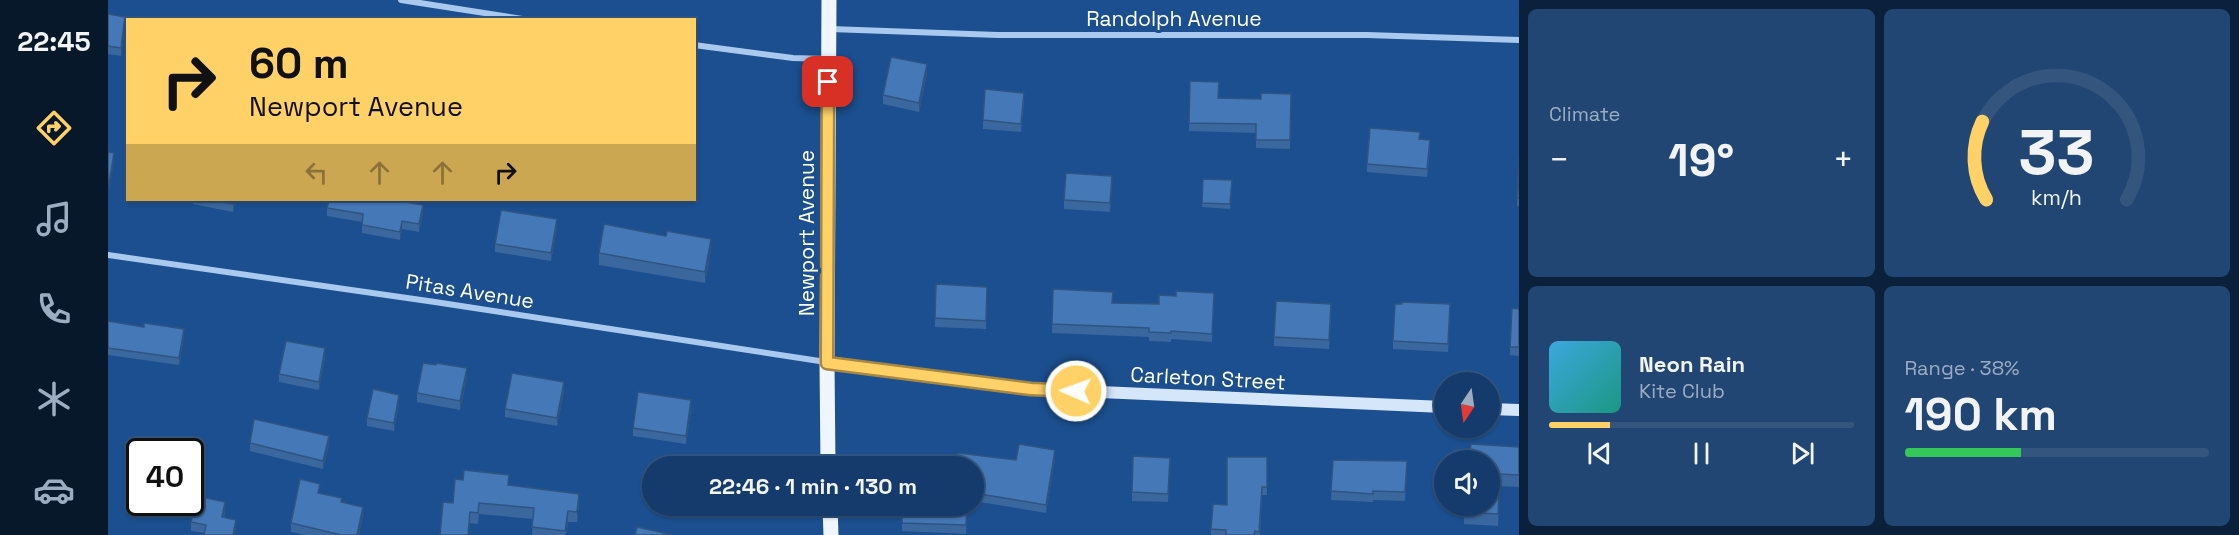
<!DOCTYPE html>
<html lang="en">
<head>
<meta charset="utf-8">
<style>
	body { margin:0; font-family:"Space Grotesk",sans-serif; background:#214673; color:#f1f3f6; height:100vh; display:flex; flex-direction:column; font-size:22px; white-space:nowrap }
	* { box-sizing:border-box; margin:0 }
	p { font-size:20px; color:#9dadc1 }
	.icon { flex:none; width:33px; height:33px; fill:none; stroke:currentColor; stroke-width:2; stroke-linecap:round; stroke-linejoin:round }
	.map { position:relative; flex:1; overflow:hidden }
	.panel { display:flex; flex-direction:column; gap:9px; padding:9px; background:#0b203b; width:720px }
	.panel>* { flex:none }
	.hud { position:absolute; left:18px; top:18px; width:570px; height:183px; border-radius:0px; box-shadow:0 2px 4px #0004,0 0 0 2px #33557e; background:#ffd166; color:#111; overflow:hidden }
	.needle { width:39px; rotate:193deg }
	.buttons { position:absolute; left:1326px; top:372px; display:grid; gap:12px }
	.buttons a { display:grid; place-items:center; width:66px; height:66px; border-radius:50%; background:#143b6b; box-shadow:0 2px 4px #0004,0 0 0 2px #33557e; font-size:30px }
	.speed { position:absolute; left:18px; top:438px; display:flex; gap:12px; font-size:30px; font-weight:700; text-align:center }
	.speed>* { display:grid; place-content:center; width:78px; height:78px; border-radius:50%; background:#143b6b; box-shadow:0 2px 4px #0004,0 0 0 2px #33557e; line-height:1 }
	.speed .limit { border:3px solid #111; border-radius:9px; background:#fff; color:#111 }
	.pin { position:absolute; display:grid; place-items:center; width:51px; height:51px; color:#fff; margin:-26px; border-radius:12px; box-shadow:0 3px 9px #0006 }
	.me { position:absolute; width:66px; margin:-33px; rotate:272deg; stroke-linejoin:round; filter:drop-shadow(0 0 4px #0008) }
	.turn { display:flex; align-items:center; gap:21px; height:126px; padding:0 24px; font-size:27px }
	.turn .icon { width:78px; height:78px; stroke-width:2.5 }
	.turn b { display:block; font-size:42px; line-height:51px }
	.lanes { display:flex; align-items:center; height:57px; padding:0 24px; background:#0003; justify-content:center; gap:30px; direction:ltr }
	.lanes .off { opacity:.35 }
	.big { font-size:45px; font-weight:700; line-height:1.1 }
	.panel .tile { flex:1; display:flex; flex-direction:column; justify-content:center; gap:9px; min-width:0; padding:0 21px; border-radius:9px; background:#214673 }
	.panel .dial { align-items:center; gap:0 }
	.dial svg { height:156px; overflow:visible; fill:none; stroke:#33557e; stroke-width:7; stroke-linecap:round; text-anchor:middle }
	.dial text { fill:#f1f3f6; stroke:none }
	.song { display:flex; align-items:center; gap:18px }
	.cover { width:72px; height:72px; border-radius:9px; background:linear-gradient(135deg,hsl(200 70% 55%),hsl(170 70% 35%)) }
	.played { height:6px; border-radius:3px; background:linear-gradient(90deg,#ffd166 20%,#33557e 20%) }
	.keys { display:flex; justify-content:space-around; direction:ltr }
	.heat { display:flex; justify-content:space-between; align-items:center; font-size:33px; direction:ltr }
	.charge { height:9px; border-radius:4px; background:linear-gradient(90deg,#34c759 38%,#33557e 0) }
	.panel .tiles { flex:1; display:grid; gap:9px; grid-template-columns:repeat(2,1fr) }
	.trip { position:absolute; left:534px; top:456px; width:342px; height:60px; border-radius:30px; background:#143b6b; box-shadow:0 2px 4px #0004,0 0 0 2px #33557e; font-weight:700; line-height:60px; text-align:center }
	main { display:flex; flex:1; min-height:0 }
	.tabs { display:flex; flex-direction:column; width:108px; justify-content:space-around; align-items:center; background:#08182b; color:#9dadc1 }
	.tabs .icon { width:42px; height:42px }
	.tabs .on { color:#ffd166 }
	.tabs b { font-size:27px; color:#f1f3f6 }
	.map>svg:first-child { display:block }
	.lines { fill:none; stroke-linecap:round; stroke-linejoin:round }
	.street { stroke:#a9c9ee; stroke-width:6 }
	.secondary { stroke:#d6e6fa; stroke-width:12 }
	.primary { stroke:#f0f6ff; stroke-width:15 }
	.wall { fill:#3a679d }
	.shaded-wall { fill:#305480 }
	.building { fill:#4478b7; stroke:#305480; stroke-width:1.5 }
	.route-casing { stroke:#a68842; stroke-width:15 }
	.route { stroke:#ffd166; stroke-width:10 }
	.labels { text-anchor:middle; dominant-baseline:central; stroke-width:6; stroke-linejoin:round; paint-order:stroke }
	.street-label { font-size:21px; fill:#fff; stroke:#1b4f8f }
</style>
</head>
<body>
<main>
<nav class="tabs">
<b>22:45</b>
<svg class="icon on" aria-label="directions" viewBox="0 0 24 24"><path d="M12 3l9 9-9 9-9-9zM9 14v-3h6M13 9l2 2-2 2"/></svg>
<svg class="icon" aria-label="music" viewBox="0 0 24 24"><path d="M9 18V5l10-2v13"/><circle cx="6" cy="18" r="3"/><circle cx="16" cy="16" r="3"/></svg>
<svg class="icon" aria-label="phone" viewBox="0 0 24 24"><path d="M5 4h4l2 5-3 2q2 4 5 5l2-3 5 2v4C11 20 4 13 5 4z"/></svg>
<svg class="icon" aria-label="climate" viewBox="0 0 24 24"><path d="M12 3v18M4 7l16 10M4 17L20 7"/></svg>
<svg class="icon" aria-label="car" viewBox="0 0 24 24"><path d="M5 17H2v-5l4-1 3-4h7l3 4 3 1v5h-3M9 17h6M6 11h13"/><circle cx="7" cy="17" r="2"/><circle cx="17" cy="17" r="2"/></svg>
</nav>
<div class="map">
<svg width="1411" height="535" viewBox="0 0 1411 535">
	<rect width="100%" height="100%" fill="#1b4f8f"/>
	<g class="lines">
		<!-- street -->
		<g class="street">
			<polyline points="293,0 421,20"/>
			<polyline points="722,29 890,35 1259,35 1411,40"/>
			<polyline points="586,45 685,58 720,59"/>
			<polyline points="0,255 327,302 718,362"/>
		</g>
		<!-- secondary -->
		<g class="secondary">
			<polyline points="719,363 923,389 1336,407"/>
			<polyline points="1382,409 1411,410"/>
		</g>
		<!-- primary -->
		<g class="primary">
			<polyline points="720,466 719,363 721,0"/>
			<polyline points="722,506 723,535"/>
		</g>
	</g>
	<!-- wall -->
	<g class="wall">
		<polygon points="0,14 17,25 13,56 0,54"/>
		<polygon points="819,73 811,112 775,104 775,95"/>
		<polygon points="1082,81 1111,98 1153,99 1183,94 1182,149 1148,148 1148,133 1081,131"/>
		<polygon points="916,101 913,132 875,129 875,120"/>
		<polygon points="1322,149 1319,177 1259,172 1259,164"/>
		<polygon points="1411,158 1411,206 1409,206"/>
		<polygon points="1095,179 1124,180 1122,209 1094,207"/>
		<polygon points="1004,184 1002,212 956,209 956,200"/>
		<polygon points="85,200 127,200 125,212 85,204"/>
		<polygon points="219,208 315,213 311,232 294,229 292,240 254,233 254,222 219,216"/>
		<polygon points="449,228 443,261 387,252 387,244"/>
		<polygon points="603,250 597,283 491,265 491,253"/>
		<polygon points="828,284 879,287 878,329 827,327"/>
		<polygon points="945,289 1005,303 1051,304 1106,301 1104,342 1063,339 1063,342 1041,341 1041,337 944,333"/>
		<polygon points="1411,309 1411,356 1402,355 1402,347"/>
		<polygon points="1223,313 1221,349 1166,346 1166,337"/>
		<polygon points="1342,313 1340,352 1285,349 1285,341"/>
		<polygon points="0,321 76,336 71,365 0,355"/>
		<polygon points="217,357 211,390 171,382 171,374"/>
		<polygon points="359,377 352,410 309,402 309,393"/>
		<polygon points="456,391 449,426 397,417 397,409"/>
		<polygon points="291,403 286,431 259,426 259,418"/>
		<polygon points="583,409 578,444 525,436 525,428"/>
		<polygon points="142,443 221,444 215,469 142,451"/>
		<polygon points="1411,447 1411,487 1392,486 1390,526 1356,524 1356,511 1349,511 1349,506 1382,506 1362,451"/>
		<polygon points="1159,457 1159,495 1154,495 1152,535 1103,535 1103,529 1119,505"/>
		<polygon points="947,458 938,513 866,501 866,466 908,460"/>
		<polygon points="1062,458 1060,502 1024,501 1024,492"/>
		<polygon points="1225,460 1299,461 1297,501 1265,500 1265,502 1223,500"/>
		<polygon points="401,485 471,505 469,522 460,522 458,535 424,535 425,519 371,514 370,524 362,523 345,503"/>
		<polygon points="212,494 234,503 255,515 251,535 197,535 183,532 183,523"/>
		<polygon points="794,506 859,506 858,534 794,531"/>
		<polygon points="117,510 116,518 128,529 96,533 83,531 83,522"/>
	</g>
	<!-- shaded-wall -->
	<g class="shaded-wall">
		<polygon points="17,17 17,25 13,56 13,48"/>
		<polygon points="819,64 819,73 811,112 811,103"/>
		<polygon points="6,153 6,162 1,192 1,183"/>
		<polygon points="126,200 127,200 125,212 125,204"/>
		<polygon points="315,205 315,213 311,232 311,224"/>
		<polygon points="449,219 449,228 443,261 443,253"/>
		<polygon points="294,221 294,229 292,240 292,232"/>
		<polygon points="603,239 603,250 597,283 597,272"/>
		<polygon points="76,329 76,336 71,365 71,358"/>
		<polygon points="217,348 217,357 211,390 211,382"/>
		<polygon points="359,368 359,377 352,410 352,401"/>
		<polygon points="456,382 456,391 449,426 449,418"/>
		<polygon points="291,395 291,403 286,431 286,423"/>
		<polygon points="583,400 583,409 578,444 578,436"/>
		<polygon points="221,436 221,444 215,469 215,461"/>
		<polygon points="947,450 947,458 938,513 938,505"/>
		<polygon points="1392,474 1392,486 1390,526 1390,514"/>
		<polygon points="471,494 471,505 469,522 469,512"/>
		<polygon points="117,502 117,510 114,526 114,517"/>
		<polygon points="255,507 255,515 251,535 249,535"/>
		<polygon points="460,511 460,522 458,535 457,535"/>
		<polygon points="128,520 127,535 125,535"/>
	</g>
	<!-- building -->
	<g class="building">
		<polygon points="0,14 17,17 13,48 0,46"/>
		<polygon points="783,57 819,64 811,103 775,95"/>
		<polygon points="1082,81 1111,82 1110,98 1153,99 1153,93 1183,94 1182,140 1148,140 1148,124 1081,123"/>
		<polygon points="877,89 916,93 913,124 875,120"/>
		<polygon points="1262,128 1312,132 1311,139 1322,140 1319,169 1259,164"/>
		<polygon points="0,152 6,153 1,183 0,183"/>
		<polygon points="1411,158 1411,198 1409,198"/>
		<polygon points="958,173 1004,176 1002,203 956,200"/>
		<polygon points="1095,179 1124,180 1122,204 1094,203"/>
		<polygon points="105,200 126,200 125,204"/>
		<polygon points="221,200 286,200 315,205 311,224 294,221 292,232 254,225 255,214 219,208"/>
		<polygon points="393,210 449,219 443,253 387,244"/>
		<polygon points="496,224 558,236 559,231 603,239 597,272 491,253"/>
		<polygon points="828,284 879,287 878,321 827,318"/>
		<polygon points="945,289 1005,292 1004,303 1051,304 1051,295 1068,296 1068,291 1106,293 1104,334 1063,331 1063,333 1041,332 1041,328 944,324"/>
		<polygon points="1168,301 1223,304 1221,340 1166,337"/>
		<polygon points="1294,302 1342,304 1340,344 1285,341 1287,304 1294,304"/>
		<polygon points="1404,308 1411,309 1411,347 1402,347"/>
		<polygon points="0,321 36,327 36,323 76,329 71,358 0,348"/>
		<polygon points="178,341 217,348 211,382 171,374"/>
		<polygon points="315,363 328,365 328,363 359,368 352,401 309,393"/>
		<polygon points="404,373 456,382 449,418 397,409"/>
		<polygon points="265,389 291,395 286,423 259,418"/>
		<polygon points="530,392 583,400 578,436 525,428"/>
		<polygon points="146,419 221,436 215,461 142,443"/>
		<polygon points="911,444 947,450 938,505 866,493 866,466 848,466 850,453 908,460"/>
		<polygon points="1363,444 1411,447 1411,475 1392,474 1390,514 1356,512 1356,506 1382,506 1382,460 1346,460 1346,450 1362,451"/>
		<polygon points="1025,456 1062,458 1060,494 1024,492"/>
		<polygon points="1119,457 1159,457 1159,487 1154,487 1151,532 1147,531 1146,535 1118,535 1118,530 1103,529 1105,504 1119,505"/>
		<polygon points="1225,460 1299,461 1297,492 1265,491 1265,494 1223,491"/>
		<polygon points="356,470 401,475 400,485 471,494 469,512 460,511 457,531 424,527 426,508 371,503 370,513 362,512 360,535 332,535 335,502 345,503 347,479 355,480"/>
		<polygon points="192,479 212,484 210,493 234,498 233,502 255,507 249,535 233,535 183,523"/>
		<polygon points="89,496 117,502 114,517 128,520 125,535 96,535 98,525 83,522"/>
		<polygon points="794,506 859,506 858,525 794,523"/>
		<polygon points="529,527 564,535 527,535"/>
	</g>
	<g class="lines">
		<defs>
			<polyline id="route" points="720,82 719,363 923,389 968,391"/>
		</defs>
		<!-- route casing -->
		<use href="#route" class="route-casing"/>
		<!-- route -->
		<use href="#route" class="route"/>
	</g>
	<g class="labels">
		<!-- street labels -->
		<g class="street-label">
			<text x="1066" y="18">Randolph Avenue</text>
			<text transform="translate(698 233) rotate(-90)">Newport Avenue</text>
			<text transform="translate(362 291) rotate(9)">Pitas Avenue</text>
			<text transform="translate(1100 378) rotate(3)">Carleton Street</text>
		</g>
	</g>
</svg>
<div class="buttons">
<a><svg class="needle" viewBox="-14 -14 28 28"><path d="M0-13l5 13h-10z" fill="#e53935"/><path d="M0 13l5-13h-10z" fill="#9dadc1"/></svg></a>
<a><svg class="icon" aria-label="sound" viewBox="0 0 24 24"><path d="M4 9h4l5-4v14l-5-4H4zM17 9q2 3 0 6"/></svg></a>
</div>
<div class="speed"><div class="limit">40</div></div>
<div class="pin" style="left:720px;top:82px;background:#d93025"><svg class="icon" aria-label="arrive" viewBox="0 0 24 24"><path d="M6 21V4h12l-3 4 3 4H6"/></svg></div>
<svg class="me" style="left:968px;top:391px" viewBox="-20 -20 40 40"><circle r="17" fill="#ffd166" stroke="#fff" stroke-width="3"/><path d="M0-11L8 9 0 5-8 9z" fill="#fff"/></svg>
<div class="trip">22:46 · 1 min · 130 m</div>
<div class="hud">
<div class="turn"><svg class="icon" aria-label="right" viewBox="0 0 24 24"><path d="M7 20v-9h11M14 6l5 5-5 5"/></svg><div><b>60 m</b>Newport Avenue</div></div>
<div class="lanes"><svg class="icon off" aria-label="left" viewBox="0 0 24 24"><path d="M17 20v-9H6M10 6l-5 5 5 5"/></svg><svg class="icon off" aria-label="ahead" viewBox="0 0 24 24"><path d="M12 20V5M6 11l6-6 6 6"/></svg><svg class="icon off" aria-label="ahead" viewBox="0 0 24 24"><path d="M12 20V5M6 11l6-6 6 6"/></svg><svg class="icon" aria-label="right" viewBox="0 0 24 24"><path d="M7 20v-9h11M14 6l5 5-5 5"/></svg></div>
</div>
</div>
<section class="panel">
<div class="tiles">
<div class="tile"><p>Climate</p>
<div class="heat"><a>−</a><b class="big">19°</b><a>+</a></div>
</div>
<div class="tile dial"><svg viewBox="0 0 100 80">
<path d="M14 69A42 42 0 1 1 86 69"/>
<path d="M14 69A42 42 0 0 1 12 29" stroke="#ffd166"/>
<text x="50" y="56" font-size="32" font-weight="700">33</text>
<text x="50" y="72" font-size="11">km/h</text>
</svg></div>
<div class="tile">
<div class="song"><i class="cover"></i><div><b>Neon Rain</b><p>Kite Club</p></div></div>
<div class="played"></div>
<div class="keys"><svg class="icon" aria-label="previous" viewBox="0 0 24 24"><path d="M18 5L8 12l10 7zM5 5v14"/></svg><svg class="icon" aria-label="pause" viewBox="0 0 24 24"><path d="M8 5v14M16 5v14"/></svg><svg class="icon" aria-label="next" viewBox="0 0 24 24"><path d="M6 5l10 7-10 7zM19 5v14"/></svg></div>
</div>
<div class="tile"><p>Range · 38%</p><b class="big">190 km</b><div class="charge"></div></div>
</div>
</section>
</main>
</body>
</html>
